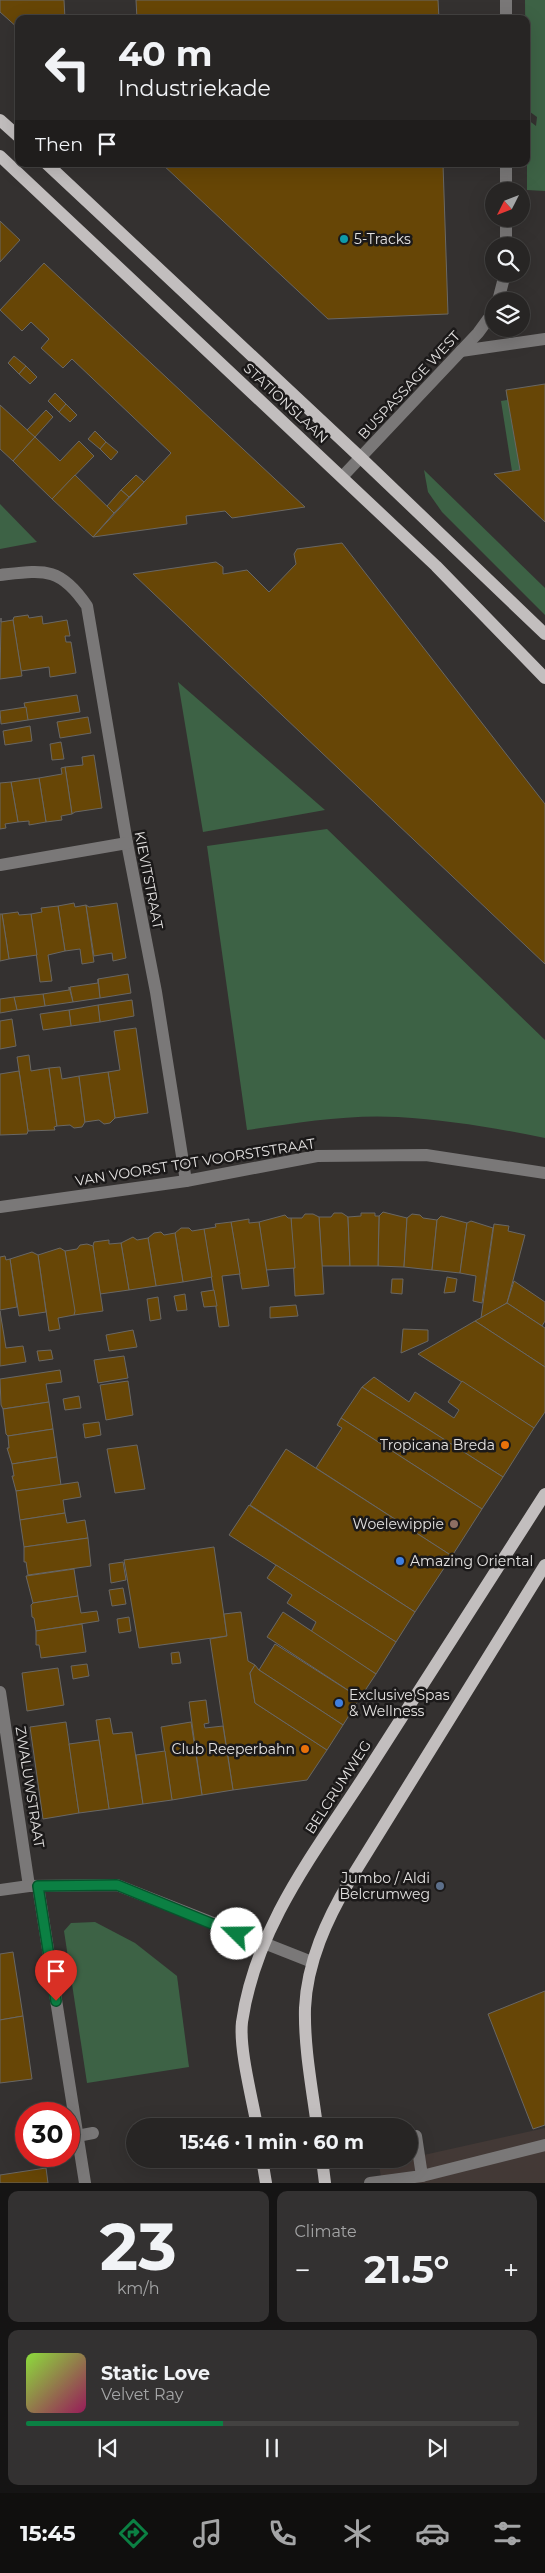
<!DOCTYPE html>
<html lang="en">
<head>
<meta charset="utf-8">
<style>
	body { margin:0; font-family:Montserrat,sans-serif; background:#333131; color:#f1f3f6; height:100vh; display:flex; flex-direction:column; font-size:19px; white-space:nowrap }
	* { box-sizing:border-box; margin:0 }
	p { font-size:16px; color:#a4a5a6 }
	.icon { flex:none; width:28px; height:28px; fill:none; stroke:currentColor; stroke-width:2; stroke-linecap:round; stroke-linejoin:round }
	.map { position:relative; height:2183px; overflow:hidden }
	.drawer { display:flex; flex-direction:column; gap:8px; padding:8px; background:#151414; flex:1 }
	.drawer>* { flex:none }
	.hud { position:absolute; left:15px; top:15px; width:515px; height:152px; border-radius:10px; box-shadow:0 5px 20px #0002,0 0 0 1px #434241; background:#272524; color:#f1f3f6; overflow:hidden }
	.needle { width:32px; rotate:228deg }
	.tools { position:absolute; left:485px; top:182px; display:grid; gap:10px }
	.tools a { display:grid; place-items:center; width:45px; height:45px; border-radius:50%; background:#272524; box-shadow:0 5px 20px #0002,0 0 0 1px #434241; font-size:25px }
	.speed { position:absolute; left:15px; top:2102px; display:flex; gap:10px; font-size:25px; font-weight:700; text-align:center }
	.speed>* { display:grid; place-content:center; width:65px; height:65px; border-radius:50%; background:#272524; box-shadow:0 5px 20px #0002,0 0 0 1px #434241; line-height:1 }
	.speed .limit { border:8px solid #d22; background:#fff; color:#111 }
	.pin { position:absolute; display:grid; place-items:center; width:42px; height:42px; color:#fff; margin:-51px -21px; border-radius:50% 50% 50% 0; rotate:-45deg; box-shadow:0 0 5px #0007 }
	.pin .icon { rotate:45deg }
	.me { position:absolute; width:55px; margin:-28px; rotate:292deg; stroke-linejoin:round; filter:drop-shadow(0 0 4px #0008) }
	.turn { display:flex; align-items:center; gap:18px; height:105px; padding:0 20px; font-size:22px }
	.turn .icon { width:65px; height:65px; stroke-width:2.5 }
	.turn b { display:block; font-size:35px; line-height:42px }
	.then { display:flex; align-items:center; height:48px; padding:0 20px; background:#0003; gap:10px; font-size:19px }
	.big { font-size:38px; font-weight:700; line-height:1.1 }
	.drawer .widget { flex:1; display:flex; flex-direction:column; justify-content:center; gap:8px; min-width:0; padding:0 18px; border-radius:10px; background:#333131 }
	.drawer .dial { align-items:center; gap:0 }
	.dial b { font-size:65px; line-height:1 }
	.song { display:flex; align-items:center; gap:15px }
	.cover { width:60px; height:60px; border-radius:8px; background:linear-gradient(135deg,hsl(90 70% 55%),hsl(330 70% 35%)) }
	.played { height:5px; border-radius:2px; background:linear-gradient(90deg,#0b8043 40%,#434241 40%) }
	.keys { display:flex; justify-content:space-around; direction:ltr }
	.heat { display:flex; justify-content:space-between; align-items:center; font-size:28px; direction:ltr }
	.drawer .tiles { flex:1; display:grid; gap:8px; grid-template-columns:1fr 1fr }
	.widget:last-child { grid-column:span 2 }
	.trip { position:absolute; left:126px; top:2118px; width:292px; height:50px; border-radius:25px; background:#272524; box-shadow:0 5px 20px #0002,0 0 0 1px #434241; font-weight:700; line-height:50px; text-align:center }
	.dock { display:flex; height:80px; justify-content:space-around; align-items:center; background:#100f0e; color:#a4a5a6 }
	.dock .icon { width:35px; height:35px }
	.dock .on { color:#0b8043 }
	.dock b { font-size:22px; color:#f1f3f6 }
	.map>svg:first-child { display:block }
	.built { fill:#433936 }
	.green { fill:#3d6245 }
	.building { fill:#674606; stroke:#696764 }
	.lines { fill:none; stroke-linecap:round; stroke-linejoin:round }
	.minor { stroke:#7a7878; stroke-width:12 }
	.major { stroke:#c2bebe; stroke-width:12 }
	.route-casing { stroke:#07532c; stroke-width:12 }
	.route { stroke:#0b8043; stroke-width:9 }
	.culture-dot { fill:#0f9aa8; stroke:#1b1919; stroke-width:2 }
	.food-dot { fill:#e8710a; stroke:#1b1919; stroke-width:2 }
	.education-dot { fill:#8d6e63; stroke:#1b1919; stroke-width:2 }
	.shop-dot { fill:#3f7fe0; stroke:#1b1919; stroke-width:2 }
	.service-dot { fill:#5c6f8a; stroke:#1b1919; stroke-width:2 }
	.labels { text-anchor:middle; dominant-baseline:central; stroke-width:5; stroke-linejoin:round; paint-order:stroke }
	.poi-label { font-size:14px; fill:#e4e2e1; stroke:#1b1919; text-anchor:end }
	.street-label { font-size:14px; fill:#e4e2e1; stroke:#1b1919 }
</style>
</head>
<body>
<div class="map">
<svg width="545" height="2183" viewBox="0 0 545 2183">
	<rect width="100%" height="100%" fill="#343130"/>
	<!-- built -->
	<polygon class="built" points="545,2128 545,2183 382,2183 379,2165"/>
	<!-- green -->
	<g class="green">
		<polygon points="525,0 545,0 545,191 527,190 527,119 536,126 537,117 526,109"/>
		<polygon points="506,390 545,466 512,471 501,401 507,400"/>
		<polygon points="424,470 545,588 545,615 442,512 428,492"/>
		<polygon points="0,504 37,542 0,549"/>
		<polygon points="178,682 325,810 203,832"/>
		<path d="M327,829L545,1040V1138C496,1128 448,1120 398,1117C348,1114 296,1123 247,1130L207,846Z"/>
		<polygon points="95,1922 135,1943 177,1976 189,2067 87,2083 64,1931 71,1923"/>
	</g>
	<!-- building -->
	<g class="building">
		<polygon points="0,0 64,0 65,19 19,19 19,29 0,12"/>
		<polygon points="136,0 438,0 439,19 137,19"/>
		<polygon points="162,164 443,164 448,314 328,319"/>
		<polygon points="0,221 20,240 0,262"/>
		<polygon points="44,263 45,264 305,507 232,518 225,511 186,516 187,524 93,537 171,453 72,359 63,368 41,348 49,339 31,322 22,331 0,310"/>
		<polygon points="14,356 26,366 19,374 8,363"/>
		<polygon points="26,366 37,377 30,384 19,374"/>
		<polygon points="545,384 545,522 494,474 520,470 506,390"/>
		<polygon points="55,393 66,404 59,412 48,401"/>
		<polygon points="66,404 77,415 70,422 59,412"/>
		<polygon points="0,405 35,437 13,461 0,449"/>
		<polygon points="46,410 53,417 35,437 27,430"/>
		<polygon points="95,431 106,442 100,449 88,439"/>
		<polygon points="35,437 60,461 79,441 94,456 52,499 13,461"/>
		<polygon points="106,442 118,452 111,460 100,449"/>
		<polygon points="75,475 114,513 93,537 52,499"/>
		<polygon points="136,475 144,482 129,497 121,490"/>
		<polygon points="121,490 129,497 114,513 107,506"/>
		<polygon points="342,543 545,804 545,964 133,574 216,562 223,567 223,574 247,570 269,592 296,564 294,554 297,549"/>
		<polygon points="28,615 29,618 42,616 43,624 67,620 70,636 65,636 66,642 71,642 76,673 50,677 49,667 21,671 13,620 14,617"/>
		<polygon points="1,618 1,622 13,620 22,676 0,679"/>
		<polygon points="77,695 80,712 28,720 24,703"/>
		<polygon points="26,707 28,720 1,724 0,711"/>
		<polygon points="88,717 91,733 60,738 57,722"/>
		<polygon points="30,726 32,741 5,745 3,731"/>
		<polygon points="61,742 64,759 52,760 50,744"/>
		<polygon points="94,755 102,808 75,812 72,814 65,767 83,765 82,757"/>
		<polygon points="65,767 72,814 61,816 62,820 46,822 39,778 62,774 61,768"/>
		<polygon points="39,778 46,822 29,825 29,821 18,822 11,782"/>
		<polygon points="11,782 18,822 5,824 6,828 0,829 0,783"/>
		<polygon points="74,903 75,907 86,905 94,962 82,964 80,949 65,951 58,906"/>
		<polygon points="117,903 126,958 113,961 112,953 94,956 86,905 89,907"/>
		<polygon points="58,906 65,951 48,955 52,981 40,982 31,914 42,912 41,908"/>
		<polygon points="18,912 19,915 31,914 37,955 9,959 2,914"/>
		<polygon points="0,914 2,914 9,959 0,961"/>
		<polygon points="128,974 131,993 100,998 98,979"/>
		<polygon points="98,979 100,998 73,1002 70,987 98,983"/>
		<polygon points="69,987 73,1002 45,1006 43,994 69,990"/>
		<polygon points="43,994 45,1006 17,1010 14,997"/>
		<polygon points="14,997 17,1010 0,1013 0,999"/>
		<polygon points="132,1000 134,1016 100,1022 98,1005"/>
		<polygon points="98,1005 100,1022 71,1026 69,1010"/>
		<polygon points="69,1010 71,1026 43,1030 40,1014"/>
		<polygon points="12,1019 16,1046 0,1049 0,1021"/>
		<polygon points="136,1028 148,1113 115,1118 108,1072 120,1070 114,1031"/>
		<polygon points="29,1055 31,1071 49,1068 57,1126 54,1127 55,1130 28,1131 17,1057"/>
		<polygon points="60,1067 62,1079 79,1076 85,1122 82,1127 74,1128 70,1125 57,1126 49,1068"/>
		<polygon points="19,1071 28,1131 27,1134 0,1135 0,1074"/>
		<polygon points="108,1072 115,1118 110,1123 104,1124 99,1120 85,1122 79,1076"/>
		<polygon points="383,1212 407,1218 404,1267 378,1266 379,1216"/>
		<polygon points="334,1213 342,1213 348,1217 350,1266 322,1266 319,1217 331,1217"/>
		<polygon points="361,1213 375,1213 375,1216 379,1216 378,1266 350,1266 348,1217 361,1216"/>
		<polygon points="305,1214 313,1214 319,1217 324,1294 295,1296 291,1218 302,1218"/>
		<polygon points="412,1214 420,1215 423,1218 437,1220 432,1270 404,1267 407,1218"/>
		<polygon points="285,1215 288,1218 291,1218 295,1268 266,1270 259,1222"/>
		<polygon points="441,1216 467,1223 460,1273 432,1270 437,1220"/>
		<polygon points="249,1219 249,1223 259,1222 269,1286 242,1289 231,1222"/>
		<polygon points="471,1221 493,1228 482,1303 473,1301 476,1276 460,1273 467,1223"/>
		<polygon points="231,1222 240,1274 222,1276 229,1326 219,1327 204,1229 216,1227 215,1224"/>
		<polygon points="494,1224 509,1226 508,1231 525,1235 507,1303 481,1318"/>
		<polygon points="181,1228 189,1228 192,1231 204,1229 212,1277 183,1282 175,1233"/>
		<polygon points="161,1232 164,1235 175,1233 183,1282 156,1286 148,1238 154,1233"/>
		<polygon points="133,1237 137,1240 148,1238 156,1286 129,1290 121,1243"/>
		<polygon points="109,1240 109,1244 121,1243 129,1290 100,1294 93,1246 94,1242"/>
		<polygon points="87,1244 93,1246 103,1311 74,1315 65,1251 77,1249 80,1245"/>
		<polygon points="60,1248 65,1251 75,1311 74,1315 58,1318 60,1329 49,1331 38,1255"/>
		<polygon points="32,1252 38,1255 46,1312 19,1316 10,1259"/>
		<polygon points="5,1256 6,1260 10,1259 17,1307 0,1310 0,1257"/>
		<polygon points="447,1277 457,1279 455,1292 444,1293"/>
		<polygon points="392,1279 403,1279 402,1294 391,1293"/>
		<polygon points="514,1281 545,1302 545,1321 542,1326 507,1303"/>
		<polygon points="214,1290 217,1306 204,1307 201,1292"/>
		<polygon points="185,1294 187,1310 177,1311 174,1296"/>
		<polygon points="158,1297 161,1319 150,1321 147,1299"/>
		<polygon points="507,1303 545,1328 545,1367 475,1321"/>
		<polygon points="296,1305 298,1316 270,1318 270,1307"/>
		<polygon points="0,1311 6,1348 23,1346 26,1362 0,1366"/>
		<polygon points="475,1321 545,1367 545,1412 534,1428 418,1354"/>
		<polygon points="403,1329 428,1330 428,1341 401,1353"/>
		<polygon points="133,1330 137,1347 109,1351 106,1335"/>
		<polygon points="51,1350 53,1359 39,1361 37,1351"/>
		<polygon points="124,1356 128,1378 98,1383 94,1360"/>
		<polygon points="60,1370 62,1382 46,1384 49,1402 3,1409 1,1405 0,1379"/>
		<polygon points="374,1377 409,1402 415,1392 454,1418 459,1410 448,1402 462,1381 534,1428 503,1477 362,1387"/>
		<polygon points="128,1381 133,1415 106,1420 100,1385"/>
		<polygon points="362,1387 503,1477 482,1509 341,1418"/>
		<polygon points="79,1396 81,1408 65,1410 63,1399"/>
		<polygon points="49,1402 53,1429 8,1436 6,1434 3,1409"/>
		<polygon points="341,1418 482,1509 452,1556 316,1468 342,1428 337,1425"/>
		<polygon points="99,1422 101,1435 85,1438 83,1424"/>
		<polygon points="53,1429 57,1457 12,1464 7,1448 9,1448 8,1436"/>
		<polygon points="137,1445 145,1489 115,1493 107,1449"/>
		<polygon points="286,1449 452,1556 415,1612 250,1505"/>
		<polygon points="57,1457 61,1485 16,1491 12,1476 14,1476 12,1464"/>
		<polygon points="78,1482 81,1497 63,1500 65,1513 20,1520 16,1491"/>
		<polygon points="249,1505 415,1612 396,1642 229,1535"/>
		<polygon points="65,1513 67,1523 85,1520 88,1538 24,1547 20,1520"/>
		<polygon points="88,1538 91,1566 28,1575 26,1562 24,1562 24,1547"/>
		<polygon points="214,1547 227,1636 139,1648 124,1560"/>
		<polygon points="123,1562 126,1580 111,1583 109,1564"/>
		<polygon points="276,1565 396,1642 376,1674 311,1632 316,1622 287,1603 292,1595 267,1578"/>
		<polygon points="74,1569 78,1596 33,1603 26,1576"/>
		<polygon points="123,1588 126,1604 112,1606 109,1590"/>
		<polygon points="78,1596 81,1613 97,1611 99,1621 36,1631 34,1618 32,1617 31,1605 33,1603"/>
		<polygon points="241,1612 248,1661 255,1665 250,1673 255,1703 327,1750 307,1780 233,1790 210,1639 227,1636 224,1614"/>
		<polygon points="283,1612 376,1674 360,1698 267,1637"/>
		<polygon points="129,1617 131,1631 119,1633 117,1619"/>
		<polygon points="82,1624 86,1652 41,1658 39,1645 36,1645 36,1631"/>
		<polygon points="275,1644 360,1698 343,1725 259,1670"/>
		<polygon points="179,1652 181,1663 172,1664 171,1653"/>
		<polygon points="87,1664 89,1676 73,1679 71,1666"/>
		<polygon points="255,1665 259,1670 343,1725 327,1750 255,1703 250,1673"/>
		<polygon points="58,1668 64,1705 27,1711 22,1673"/>
		<polygon points="206,1700 209,1723 204,1724 205,1728 223,1726 233,1790 202,1795 189,1702"/>
		<polygon points="110,1718 113,1734 132,1732 143,1804 109,1809 96,1720"/>
		<polygon points="66,1722 79,1813 43,1819 30,1727"/>
		<polygon points="191,1722 202,1795 172,1800 161,1727"/>
		<polygon points="99,1740 109,1809 79,1813 69,1744"/>
		<polygon points="165,1751 172,1800 143,1804 136,1755"/>
		<polygon points="13,1952 23,2016 0,2020 0,1954"/>
		<polygon points="545,1991 545,2125 533,2129 488,2014"/>
		<polygon points="23,2016 32,2079 0,2083 0,2020"/>
		<polygon points="46,2168 48,2183 0,2183 0,2175"/>
	</g>
	<g class="lines">
		<!-- minor -->
		<g class="minor">
			<polyline points="506,19 506,0"/>
			<polyline points="506,164 506,191"/>
			<polyline points="506,219 506,246"/>
			<polyline points="498,301 505,274"/>
			<polyline points="461,351 545,339"/>
			<polyline points="342,477 478,333 494,311"/>
			<path d="M0,575C44,570 60,566 87,606L127,843L156,992L186,1181"/>
			<polyline points="0,865 127,843"/>
			<polyline points="0,1207 186,1181 317,1156 426,1155 545,1173"/>
			<polyline points="0,1692 29,1886"/>
			<polyline points="38,1886 85,2183"/>
			<polyline points="0,1890 29,1886 117,1885 312,1962"/>
			<polyline points="77,2136 93,2133"/>
			<polyline points="422,2176 545,2145"/>
			<polyline points="370,2183 422,2176 416,2136"/>
		</g>
		<!-- major -->
		<g class="major">
			<polyline points="0,120 19,137"/>
			<polyline points="0,156 436,566 545,678"/>
			<polyline points="47,164 361,458 545,634"/>
			<path d="M257,2126C252,2098 239,2049 242,2022C256,1923 320,1846 372,1764C430,1674 487,1584 545,1494"/>
			<path d="M317,2126C312,2088 304,2047 305,2008C307,1962 327,1919 350,1880L545,1565"/>
			<polyline points="262,2159 266,2183"/>
			<polyline points="322,2159 325,2183"/>
		</g>
	</g>
	<g class="lines">
		<defs>
			<polyline id="route" points="56,2001 38,1886 117,1885 237,1934"/>
		</defs>
		<!-- route casing -->
		<use href="#route" class="route-casing"/>
		<!-- route -->
		<use href="#route" class="route"/>
	</g>
	<!-- markers -->
	<circle class="culture-dot" cx="344" cy="239" r="5"/>
	<g class="food-dot">
		<circle cx="505" cy="1445" r="5"/>
		<circle cx="305" cy="1749" r="5"/>
	</g>
	<circle class="education-dot" cx="454" cy="1524" r="5"/>
	<g class="shop-dot">
		<circle cx="400" cy="1561" r="5"/>
		<circle cx="339" cy="1703" r="5"/>
	</g>
	<circle class="service-dot" cx="440" cy="1886" r="5"/>
	<g class="labels">
		<!-- poi labels -->
		<g class="poi-label">
			<text x="354" y="239" text-anchor="start">5-Tracks</text>
			<text x="495" y="1445">Tropicana Breda</text>
			<text x="444" y="1524">Woelewippie</text>
			<text x="410" y="1561" text-anchor="start">Amazing Oriental</text>
			<text x="349" y="1695" text-anchor="start">Exclusive Spas<tspan x="349" dy="16">&amp; Wellness</tspan></text>
			<text x="295" y="1749">Club Reeperbahn</text>
			<text x="430" y="1878">Jumbo / Aldi<tspan x="430" dy="16">Belcrumweg</tspan></text>
		</g>
		<!-- street labels -->
		<g class="street-label">
			<text transform="translate(409 385) rotate(-47)">BUSPASSAGE WEST</text>
			<text transform="translate(286 403) rotate(43)">STATIONSLAAN</text>
			<text transform="translate(149 880) rotate(79)">KIEVITSTRAAT</text>
			<text transform="translate(195 1162) rotate(-9)">VAN VOORST TOT VOORSTSTRAAT</text>
			<text transform="translate(30 1787) rotate(81)">ZWALUWSTRAAT</text>
			<text transform="translate(338 1787) rotate(-57)">BELCRUMWEG</text>
		</g>
	</g>
</svg>
<div class="tools">
<a><svg class="needle" viewBox="-14 -14 28 28"><path d="M0-13l5 13h-10z" fill="#e53935"/><path d="M0 13l5-13h-10z" fill="#a4a5a6"/></svg></a>
<a><svg class="icon" aria-label="search" viewBox="0 0 24 24"><circle cx="10" cy="10" r="6"/><path d="M15 15l6 6"/></svg></a>
<a><svg class="icon" aria-label="layers" viewBox="0 0 24 24"><path d="M12 4l9 5-9 5-9-5zM3 14l9 5 9-5"/></svg></a>
</div>
<div class="speed"><div class="limit">30</div></div>
<div class="pin" style="left:56px;top:2001px;background:#d93025"><svg class="icon" aria-label="arrive" viewBox="0 0 24 24"><path d="M6 21V4h12l-3 4 3 4H6"/></svg></div>
<svg class="me" style="left:237px;top:1934px" viewBox="-20 -20 40 40"><circle r="19" fill="#fff"/><path d="M0-13L10 11 0 6-10 11z" fill="#0b8043"/></svg>
<div class="trip">15:46 · 1 min · 60 m</div>
<div class="hud">
<div class="turn"><svg class="icon" aria-label="left" viewBox="0 0 24 24"><path d="M17 20v-9H6M10 6l-5 5 5 5"/></svg><div><b>40 m</b>Industriekade</div></div>
<div class="then">Then<svg class="icon" aria-label="arrive" viewBox="0 0 24 24"><path d="M6 21V4h12l-3 4 3 4H6"/></svg></div>
</div>
</div>
<section class="drawer">
<div class="tiles">
<div class="widget dial"><b>23</b><p>km/h</p></div>
<div class="widget"><p>Climate</p>
<div class="heat"><a>−</a><b class="big">21.5°</b><a>+</a></div>
</div>
<div class="widget">
<div class="song"><i class="cover"></i><div><b>Static Love</b><p>Velvet Ray</p></div></div>
<div class="played"></div>
<div class="keys"><svg class="icon" aria-label="previous" viewBox="0 0 24 24"><path d="M18 5L8 12l10 7zM5 5v14"/></svg><svg class="icon" aria-label="pause" viewBox="0 0 24 24"><path d="M8 5v14M16 5v14"/></svg><svg class="icon" aria-label="next" viewBox="0 0 24 24"><path d="M6 5l10 7-10 7zM19 5v14"/></svg></div>
</div>
</div>
</section>
<nav class="dock">
<b>15:45</b>
<svg class="icon on" aria-label="directions" viewBox="0 0 24 24"><path d="M12 3l9 9-9 9-9-9zM9 14v-3h6M13 9l2 2-2 2"/></svg>
<svg class="icon" aria-label="music" viewBox="0 0 24 24"><path d="M9 18V5l10-2v13"/><circle cx="6" cy="18" r="3"/><circle cx="16" cy="16" r="3"/></svg>
<svg class="icon" aria-label="phone" viewBox="0 0 24 24"><path d="M5 4h4l2 5-3 2q2 4 5 5l2-3 5 2v4C11 20 4 13 5 4z"/></svg>
<svg class="icon" aria-label="climate" viewBox="0 0 24 24"><path d="M12 3v18M4 7l16 10M4 17L20 7"/></svg>
<svg class="icon" aria-label="car" viewBox="0 0 24 24"><path d="M5 17H2v-5l4-1 3-4h7l3 4 3 1v5h-3M9 17h6M6 11h13"/><circle cx="7" cy="17" r="2"/><circle cx="17" cy="17" r="2"/></svg>
<svg class="icon" aria-label="filters" viewBox="0 0 24 24"><path d="M4 7h16M4 17h16"/><circle cx="9" cy="7" r="2"/><circle cx="15" cy="17" r="2"/></svg>
</nav>
</body>
</html>
